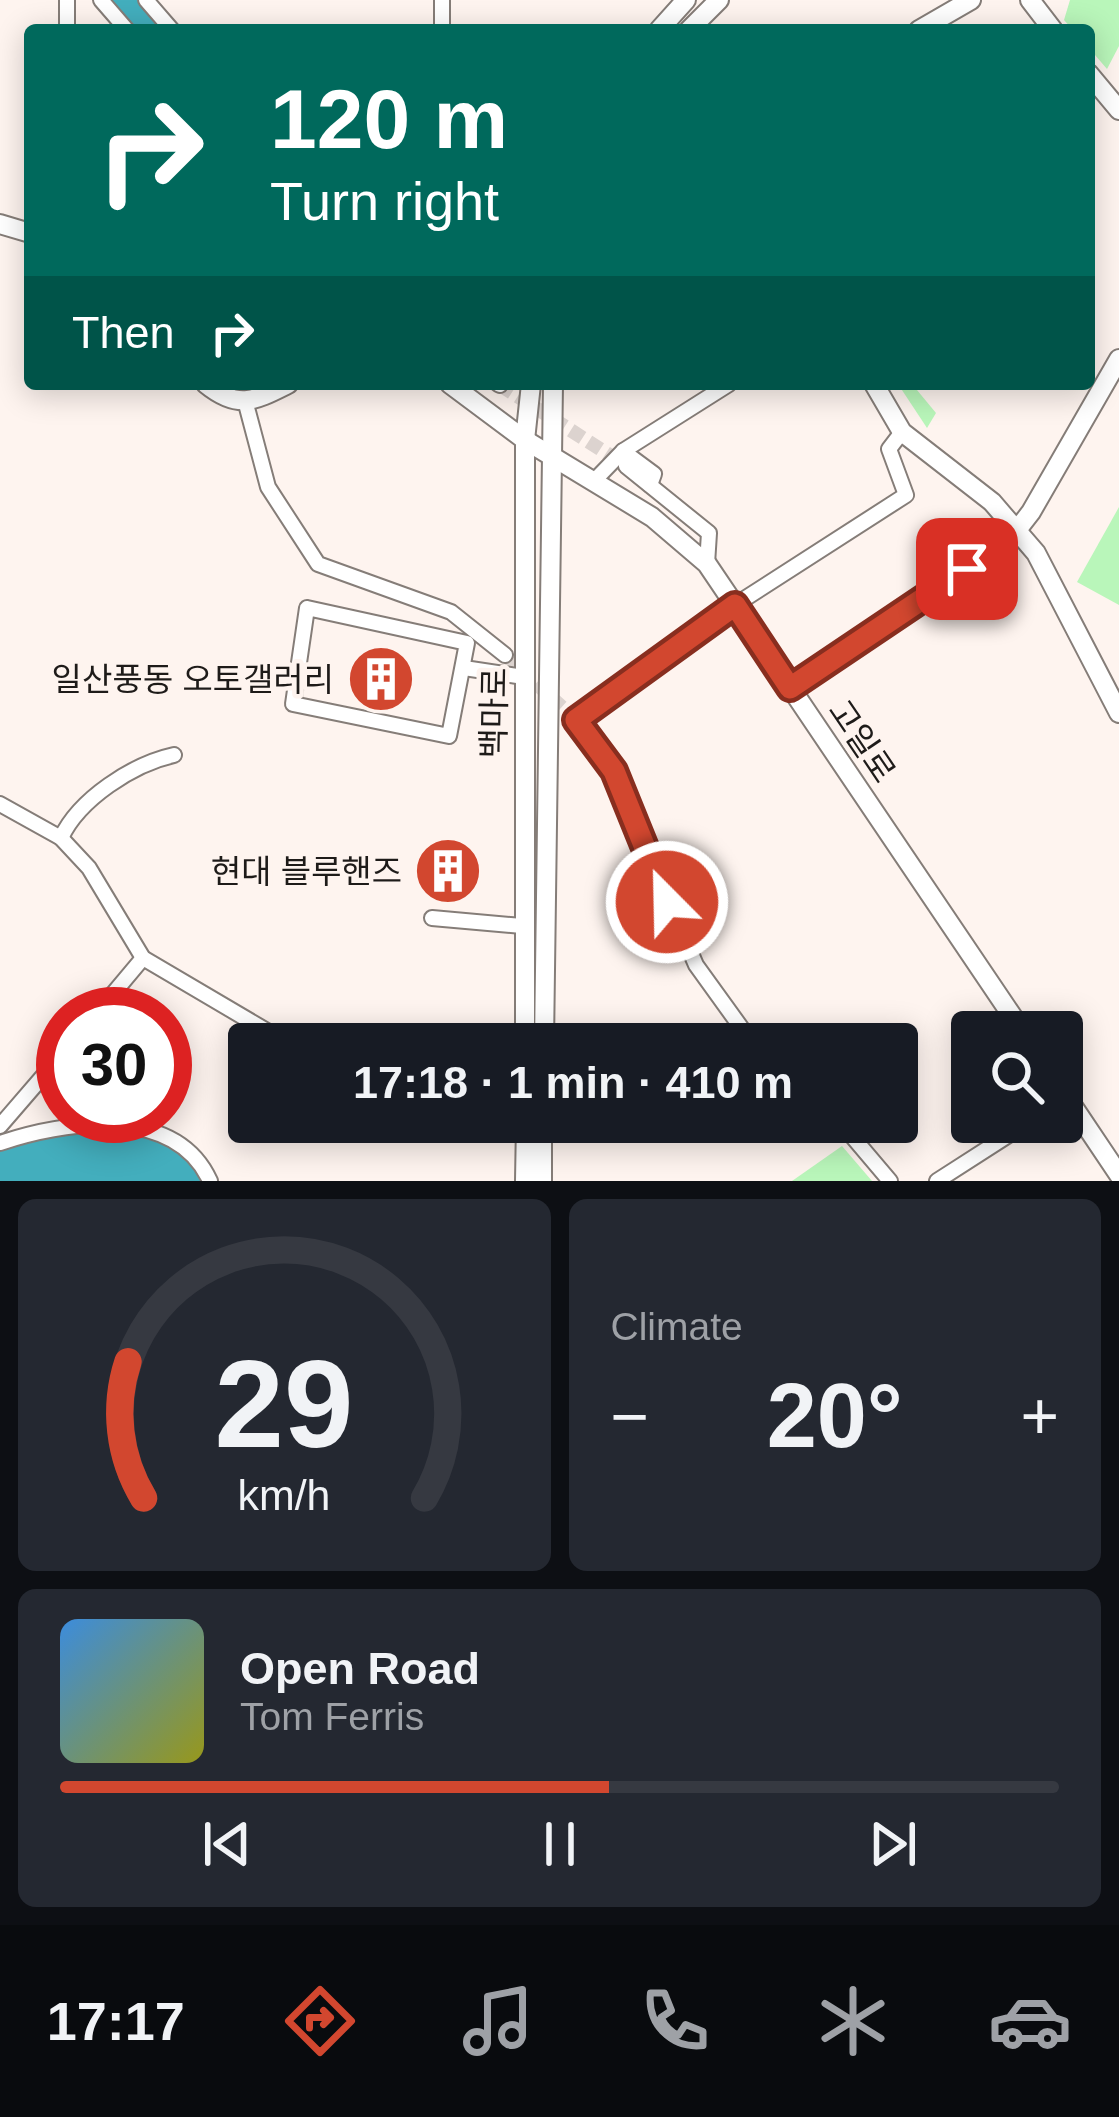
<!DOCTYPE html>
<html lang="en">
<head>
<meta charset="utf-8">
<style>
	body { margin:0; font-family:Arial,"Noto Sans KR",sans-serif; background:#242831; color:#f1f3f6; height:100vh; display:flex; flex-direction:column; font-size:45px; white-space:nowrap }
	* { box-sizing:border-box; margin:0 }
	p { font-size:39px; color:#9ea1a6 }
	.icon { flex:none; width:66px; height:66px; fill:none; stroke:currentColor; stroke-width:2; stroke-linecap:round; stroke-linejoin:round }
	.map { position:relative; height:1181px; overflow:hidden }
	.details { display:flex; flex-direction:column; gap:18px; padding:18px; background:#0d0f14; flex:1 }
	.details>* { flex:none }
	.guide { position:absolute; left:24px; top:24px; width:1071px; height:366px; border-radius:12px; box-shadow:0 6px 30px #0003; background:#00695c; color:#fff; overflow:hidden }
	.tools { position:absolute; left:951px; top:1011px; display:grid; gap:24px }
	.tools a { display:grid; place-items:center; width:132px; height:132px; border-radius:12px; background:#171b24; box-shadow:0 6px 30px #0003; font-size:60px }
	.speed { position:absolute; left:36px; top:987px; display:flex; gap:24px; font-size:60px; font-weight:700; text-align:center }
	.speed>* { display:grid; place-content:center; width:156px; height:156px; border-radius:50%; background:#171b24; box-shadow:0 6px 30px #0003; line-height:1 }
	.speed .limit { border:18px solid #d22; background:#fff; color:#111 }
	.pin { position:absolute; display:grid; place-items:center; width:102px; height:102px; color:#fff; margin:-51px; border-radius:24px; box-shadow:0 6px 18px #0006 }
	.me { position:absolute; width:132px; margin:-66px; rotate:337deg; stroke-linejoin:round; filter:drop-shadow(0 0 9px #0008) }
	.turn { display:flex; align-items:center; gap:42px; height:252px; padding:0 48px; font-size:54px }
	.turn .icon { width:156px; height:156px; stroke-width:2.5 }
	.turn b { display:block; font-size:84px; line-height:102px }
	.then { display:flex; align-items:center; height:114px; padding:0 48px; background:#0003; gap:24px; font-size:45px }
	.big { font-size:90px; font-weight:600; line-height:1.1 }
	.details .card { flex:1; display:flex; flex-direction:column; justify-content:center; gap:18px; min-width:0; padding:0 42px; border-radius:18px; background:#242831 }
	.details .dial { align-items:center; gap:0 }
	.dial svg { height:312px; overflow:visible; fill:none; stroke:#363941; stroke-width:7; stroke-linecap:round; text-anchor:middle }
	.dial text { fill:#f1f3f6; stroke:none }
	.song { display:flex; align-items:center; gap:36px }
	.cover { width:144px; height:144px; border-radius:18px; background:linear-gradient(135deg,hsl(210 70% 55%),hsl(60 70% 35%)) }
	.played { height:12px; border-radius:6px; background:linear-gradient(90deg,#d2472f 55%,#363941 55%) }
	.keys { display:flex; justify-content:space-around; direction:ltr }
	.heat { display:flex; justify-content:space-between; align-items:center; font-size:66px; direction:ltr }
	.details .tiles { flex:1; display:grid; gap:18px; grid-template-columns:1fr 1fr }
	.card:last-child { grid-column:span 2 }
	.trip { position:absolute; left:228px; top:1023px; width:690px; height:120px; border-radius:12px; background:#171b24; box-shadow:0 6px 30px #0003; font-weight:600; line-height:120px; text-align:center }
	.tab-bar { display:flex; height:192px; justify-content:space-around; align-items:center; background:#090b0e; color:#9ea1a6 }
	.tab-bar .icon { width:84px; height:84px }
	.tab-bar .selected { color:#d2472f }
	.tab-bar b { font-size:54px; color:#f1f3f6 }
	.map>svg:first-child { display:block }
	.green { fill:#b9f6ba }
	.water { fill:#43aebd }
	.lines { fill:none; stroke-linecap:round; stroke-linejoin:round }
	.street-tunnel { stroke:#dcd3cf; stroke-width:14; stroke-dasharray:14 7; stroke-linecap:butt }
	.street-casing { stroke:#857d78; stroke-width:18 }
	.secondary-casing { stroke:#857d78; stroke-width:22 }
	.street { stroke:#fff; stroke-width:14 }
	.secondary { stroke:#fff; stroke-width:18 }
	.route-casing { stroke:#882e1f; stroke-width:30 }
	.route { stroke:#d2472f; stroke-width:21 }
	.labels { text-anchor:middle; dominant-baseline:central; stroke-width:9; stroke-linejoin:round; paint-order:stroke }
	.poi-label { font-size:33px; fill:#1e1b19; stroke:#fef4ef; text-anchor:end }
	.street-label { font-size:33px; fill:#1e1b19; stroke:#fef4ef }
</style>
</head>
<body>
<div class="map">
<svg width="1119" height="1181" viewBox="0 0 1119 1181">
	<rect width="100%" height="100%" fill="#fef4ef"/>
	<!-- green -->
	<g class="green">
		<polygon points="1070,0 1119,0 1119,46 1107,69 1089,48 1089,30 1073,30 1064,20"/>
		<polygon points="898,384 912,384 936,413 927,428"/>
		<polygon points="1119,507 1119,605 1077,582"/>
		<polygon points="842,1146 872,1181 792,1181"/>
	</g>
	<!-- water -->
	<g class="water">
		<polygon points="108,0 137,0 162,30 132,30"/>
		<path d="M102,1129C144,1135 180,1142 204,1181H0V1151L61,1133Z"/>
	</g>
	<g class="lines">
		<!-- street-tunnel -->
		<g class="street-tunnel">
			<polyline points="500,385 622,463"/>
			<polyline points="505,655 576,720"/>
		</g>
		<defs>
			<g id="street">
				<polyline points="67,0 67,30"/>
				<polyline points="101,0 127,30"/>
				<polyline points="146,0 172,30"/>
				<polyline points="442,30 442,0"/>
				<polyline points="498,384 500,385"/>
				<polyline points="246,404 268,487 318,564 451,612 505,655"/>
				<polyline points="623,451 654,474 650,485"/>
				<polyline points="626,466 709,533 707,564"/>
				<polyline points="593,482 623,451 729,384"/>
				<polygon points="307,608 467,643 449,736 293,704"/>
				<polyline points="464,668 524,677"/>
				<polyline points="0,804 61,838 89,868 143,958 289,1044"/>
				<path d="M61,838C79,799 133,764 174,755"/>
				<polyline points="432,918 522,926"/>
				<polyline points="96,1014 143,958"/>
				<polyline points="753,1044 696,965 613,771 576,720 735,605 906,495 889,449 902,432"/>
				<polyline points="444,1122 524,1134 618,1122"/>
				<polyline points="713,1122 733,1129"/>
				<polyline points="840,1122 890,1181"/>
				<polyline points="0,1126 63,1053"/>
				<path d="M0,1143C64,1122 175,1104 210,1181"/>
				<polyline points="937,1181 1029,1122"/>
			</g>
			<g id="secondary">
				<polyline points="1030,0 1053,30"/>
				<polyline points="659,30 686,0"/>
				<polyline points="689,30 719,0"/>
				<polyline points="919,30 971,0"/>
				<polyline points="1089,74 1119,110"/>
				<polyline points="0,224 30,233"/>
				<path d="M206,384C238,410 254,401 288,384"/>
				<polyline points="450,384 525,440 652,517 707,564 1023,1032"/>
				<polyline points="874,384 902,432 992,502 1036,553 1119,713"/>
				<polyline points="790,688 1007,543 1031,512 1119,359"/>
				<polyline points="525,1044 525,440 531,384"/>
				<polyline points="544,1044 553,384"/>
				<polyline points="1062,1090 1119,1175"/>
				<polyline points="525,1181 526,1122"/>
				<polyline points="542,1181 542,1122"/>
			</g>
		</defs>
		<!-- street casing -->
		<use href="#street" class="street-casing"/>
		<!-- secondary casing -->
		<use href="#secondary" class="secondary-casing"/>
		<!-- street -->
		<use href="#street" class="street"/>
		<!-- secondary -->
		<use href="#secondary" class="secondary"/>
	</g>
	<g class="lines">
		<defs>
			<polyline id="route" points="667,902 614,771 576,720 735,605 790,688 967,569"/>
		</defs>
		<!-- route casing -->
		<use href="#route" class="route-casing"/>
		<!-- route -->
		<use href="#route" class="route"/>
	</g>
	<!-- icons -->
	<defs>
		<symbol id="building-disc" viewBox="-11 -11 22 22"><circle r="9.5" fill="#d2472f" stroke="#fef4ef"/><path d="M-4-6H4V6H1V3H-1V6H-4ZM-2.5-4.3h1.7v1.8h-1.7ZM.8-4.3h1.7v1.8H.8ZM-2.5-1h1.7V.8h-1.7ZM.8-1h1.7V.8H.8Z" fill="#fff"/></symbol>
	</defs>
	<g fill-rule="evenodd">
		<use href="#building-disc" x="343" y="641" width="76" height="76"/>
		<use href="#building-disc" x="410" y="833" width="76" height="76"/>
	</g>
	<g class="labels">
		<!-- poi labels -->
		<g class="poi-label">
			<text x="334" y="679">일산풍동 오토갤러리</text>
			<text x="402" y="871">현대 블루핸즈</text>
		</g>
		<!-- street labels -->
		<g class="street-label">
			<text transform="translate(494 713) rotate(-89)">백마로</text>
			<text transform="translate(862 741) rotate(56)">고일로</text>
		</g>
	</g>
</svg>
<div class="tools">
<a><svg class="icon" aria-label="search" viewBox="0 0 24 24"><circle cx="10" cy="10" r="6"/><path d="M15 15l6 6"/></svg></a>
</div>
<div class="speed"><div class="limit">30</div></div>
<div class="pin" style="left:967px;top:569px;background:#d93025"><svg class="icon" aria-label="arrive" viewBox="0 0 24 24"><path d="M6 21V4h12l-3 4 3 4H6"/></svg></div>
<svg class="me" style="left:667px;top:902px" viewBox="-20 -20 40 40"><circle r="17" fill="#d2472f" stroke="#fff" stroke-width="3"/><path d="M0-11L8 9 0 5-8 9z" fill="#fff"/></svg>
<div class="trip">17:18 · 1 min · 410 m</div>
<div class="guide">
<div class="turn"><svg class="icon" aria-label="right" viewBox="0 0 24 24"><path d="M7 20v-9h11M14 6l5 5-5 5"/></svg><div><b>120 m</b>Turn right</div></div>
<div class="then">Then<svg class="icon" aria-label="right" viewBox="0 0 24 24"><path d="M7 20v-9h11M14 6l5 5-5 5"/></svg></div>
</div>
</div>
<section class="details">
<div class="tiles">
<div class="card dial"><svg viewBox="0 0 100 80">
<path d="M14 69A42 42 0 1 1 86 69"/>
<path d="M14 69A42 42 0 0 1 10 34" stroke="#d2472f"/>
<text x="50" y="56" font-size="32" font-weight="700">29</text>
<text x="50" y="72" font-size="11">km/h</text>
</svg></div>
<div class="card"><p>Climate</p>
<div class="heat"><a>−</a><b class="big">20°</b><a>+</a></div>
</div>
<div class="card">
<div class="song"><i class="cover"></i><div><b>Open Road</b><p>Tom Ferris</p></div></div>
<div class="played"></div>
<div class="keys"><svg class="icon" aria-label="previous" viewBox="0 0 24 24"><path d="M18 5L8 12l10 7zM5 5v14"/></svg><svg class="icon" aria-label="pause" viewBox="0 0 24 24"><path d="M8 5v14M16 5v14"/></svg><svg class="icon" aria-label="next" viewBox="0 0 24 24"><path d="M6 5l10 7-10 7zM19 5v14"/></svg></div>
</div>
</div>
</section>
<nav class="tab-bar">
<b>17:17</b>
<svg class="icon selected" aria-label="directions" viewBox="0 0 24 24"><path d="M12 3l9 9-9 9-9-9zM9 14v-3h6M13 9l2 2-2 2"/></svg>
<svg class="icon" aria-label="music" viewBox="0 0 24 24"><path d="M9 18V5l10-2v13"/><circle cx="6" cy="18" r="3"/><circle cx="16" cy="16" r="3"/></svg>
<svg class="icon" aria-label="phone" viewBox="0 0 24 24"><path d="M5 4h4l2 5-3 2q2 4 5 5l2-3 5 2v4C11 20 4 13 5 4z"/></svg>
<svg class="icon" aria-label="climate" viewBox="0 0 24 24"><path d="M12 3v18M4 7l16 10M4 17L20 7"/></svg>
<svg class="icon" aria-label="car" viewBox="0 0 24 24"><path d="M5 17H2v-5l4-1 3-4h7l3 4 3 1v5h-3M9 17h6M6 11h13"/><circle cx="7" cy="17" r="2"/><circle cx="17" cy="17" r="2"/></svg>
</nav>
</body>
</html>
